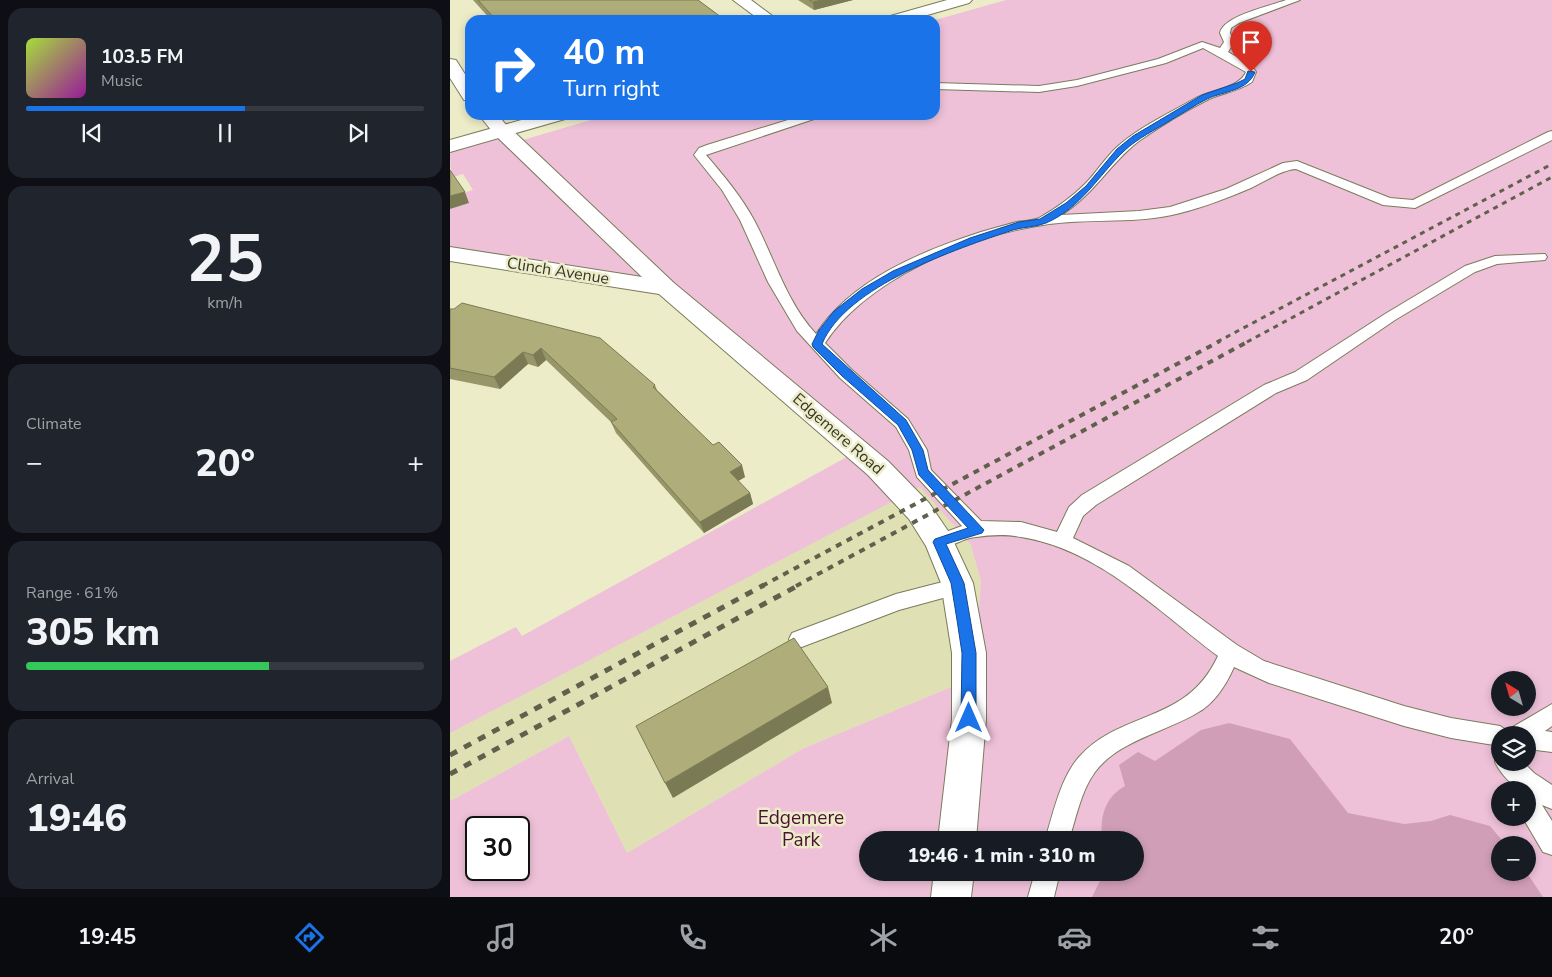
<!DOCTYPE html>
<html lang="en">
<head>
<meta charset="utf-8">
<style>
	body { margin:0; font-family:"Nunito Sans",sans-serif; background:#20242c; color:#f1f3f6; height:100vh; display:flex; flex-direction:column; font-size:19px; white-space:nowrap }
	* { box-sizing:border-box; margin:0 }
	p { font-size:16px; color:#9ea1a6 }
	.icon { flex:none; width:28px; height:28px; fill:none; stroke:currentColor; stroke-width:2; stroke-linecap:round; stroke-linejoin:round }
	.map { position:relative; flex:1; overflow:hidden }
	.side { display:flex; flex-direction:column; gap:8px; padding:8px; background:#0d0f14; width:450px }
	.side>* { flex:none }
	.top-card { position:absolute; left:15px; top:15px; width:475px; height:105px; border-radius:15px; box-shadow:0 2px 8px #0003; background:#1a73e8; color:#fff; overflow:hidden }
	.needle { width:32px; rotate:323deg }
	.tools { position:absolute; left:1041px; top:671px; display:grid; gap:10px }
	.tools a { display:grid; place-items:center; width:45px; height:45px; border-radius:50%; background:#171b24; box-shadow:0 2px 8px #0003; font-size:25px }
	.speed { position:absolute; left:15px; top:816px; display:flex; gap:10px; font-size:25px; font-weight:700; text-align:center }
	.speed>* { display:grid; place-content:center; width:65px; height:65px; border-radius:50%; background:#171b24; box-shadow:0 2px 8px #0003; line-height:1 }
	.speed .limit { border:2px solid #111; border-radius:8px; background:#fff; color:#111 }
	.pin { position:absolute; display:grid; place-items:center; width:42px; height:42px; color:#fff; margin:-51px -21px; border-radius:50% 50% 50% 0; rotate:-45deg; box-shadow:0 0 5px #0007 }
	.pin .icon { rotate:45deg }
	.me { position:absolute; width:55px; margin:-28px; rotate:0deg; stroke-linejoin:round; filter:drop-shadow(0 0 4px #0008) }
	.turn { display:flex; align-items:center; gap:18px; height:105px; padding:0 15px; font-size:22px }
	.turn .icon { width:65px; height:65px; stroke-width:2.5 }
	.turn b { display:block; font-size:35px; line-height:42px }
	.big { font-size:38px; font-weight:800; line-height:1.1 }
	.side .card { flex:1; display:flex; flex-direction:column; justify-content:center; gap:8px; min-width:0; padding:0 18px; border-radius:15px; background:#20242c }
	.side .dial { align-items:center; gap:0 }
	.dial b { font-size:65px; line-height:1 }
	.song { display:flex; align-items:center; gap:15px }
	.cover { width:60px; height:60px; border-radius:8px; background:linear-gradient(135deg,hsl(80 70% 55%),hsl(300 70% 35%)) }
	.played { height:5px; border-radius:2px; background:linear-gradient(90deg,#1a73e8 55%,#363941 55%) }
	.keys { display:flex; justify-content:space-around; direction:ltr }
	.heat { display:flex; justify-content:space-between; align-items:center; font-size:28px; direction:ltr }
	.charge { height:8px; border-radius:4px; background:linear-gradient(90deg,#34c759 61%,#363941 0) }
	.trip { position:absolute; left:409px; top:831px; width:285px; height:50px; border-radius:25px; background:#171b24; box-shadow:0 2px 8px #0003; font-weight:800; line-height:50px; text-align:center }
	.tabs { display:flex; height:80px; justify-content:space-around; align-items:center; background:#090b0e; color:#9ea1a6 }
	.tabs .icon { width:35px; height:35px }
	.tabs .current { color:#1a73e8 }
	.tabs b { font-size:22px; color:#f1f3f6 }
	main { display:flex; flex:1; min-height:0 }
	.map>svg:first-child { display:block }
	.built { fill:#e0e0b5 }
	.green { fill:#eec1d8; fill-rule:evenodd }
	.water { fill:#d19eb8 }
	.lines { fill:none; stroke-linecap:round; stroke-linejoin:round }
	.service-casing { stroke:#7c7b5b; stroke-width:2 }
	.minor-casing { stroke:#7c7b5b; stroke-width:2 }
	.tertiary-casing { stroke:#7c7b5b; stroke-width:2 }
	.secondary-casing { stroke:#7c7b5b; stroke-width:2 }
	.service { fill:#fff; fill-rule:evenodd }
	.minor { fill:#fff; fill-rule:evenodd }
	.tertiary { fill:#fff; fill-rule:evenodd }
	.secondary { fill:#fff; fill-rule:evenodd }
	.rail-far2 { stroke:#60604d; stroke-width:3; stroke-dasharray:5 5; stroke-linecap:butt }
	.rail-far1 { stroke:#60604d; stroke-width:4; stroke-dasharray:6 6; stroke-linecap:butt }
	.rail { stroke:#60604d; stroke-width:5; stroke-dasharray:8 8; stroke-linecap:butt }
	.wall { fill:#969669 }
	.shaded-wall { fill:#7a7a55 }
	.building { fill:#afae7a; stroke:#7a7a55 }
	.route { fill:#1a73e8; stroke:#114b97 }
	.labels { text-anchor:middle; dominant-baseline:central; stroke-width:5; stroke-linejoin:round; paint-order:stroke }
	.street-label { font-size:16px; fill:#363628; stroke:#ececc8 }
	.near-park-label { font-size:19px; fill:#4c0f35; stroke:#ececc8 }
</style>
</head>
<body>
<main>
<section class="side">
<div class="card">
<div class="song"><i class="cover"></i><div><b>103.5 FM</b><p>Music</p></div></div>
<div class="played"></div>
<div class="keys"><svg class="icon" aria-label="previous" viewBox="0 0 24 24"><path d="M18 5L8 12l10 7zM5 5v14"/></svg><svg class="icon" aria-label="pause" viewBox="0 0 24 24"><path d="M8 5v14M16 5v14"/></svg><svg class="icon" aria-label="next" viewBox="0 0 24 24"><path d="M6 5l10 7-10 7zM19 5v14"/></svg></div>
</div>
<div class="card dial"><b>25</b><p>km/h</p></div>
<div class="card"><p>Climate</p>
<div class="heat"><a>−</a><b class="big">20°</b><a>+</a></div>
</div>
<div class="card"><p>Range · 61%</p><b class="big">305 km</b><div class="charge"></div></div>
<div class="card"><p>Arrival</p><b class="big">19:46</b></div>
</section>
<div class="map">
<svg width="1102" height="897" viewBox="0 0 1102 897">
	<rect width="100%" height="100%" fill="#ececc8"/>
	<!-- built -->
	<polygon class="built" points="496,473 499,520 521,545 531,582 523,678 354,748 177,853 119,736 0,801 0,725"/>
	<!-- green -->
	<path class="green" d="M556,0H1102V897H0V801L119,736L177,853L354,748L523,678L531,582L521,545L470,487L0,733V661L66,627L72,636L413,448L220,287L0,250V209L19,203L13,193L23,190L13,174L1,178L0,154L4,148L49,136L59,144L158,115H485V20ZM1050,680H1078V708H1050ZM1050,735H1078V762H1050ZM1050,790H1078V818H1050ZM26,828H69V870H26ZM418,840H685V872H418ZM1050,845H1078V872H1050Z"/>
	<!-- water -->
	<path class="water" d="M779,723L840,739L898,813L954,824L981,821L1000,815L1040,826L1056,845H1050V872L1077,873L1093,897H642L654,873L685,872V840H652C650,817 654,798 675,786L669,765L688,752L705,761L751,730Z"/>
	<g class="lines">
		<defs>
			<g id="service">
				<path d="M836,0H850L789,23L781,28L780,33L784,42L778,52L802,66L806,72L802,82C789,91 773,93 759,99C737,110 709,127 689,141C660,163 643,196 611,215L689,211L720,207L776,189L833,163L847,161L940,198L963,200L1098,132L1102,131V140L965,208L933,205L846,169C831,170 814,182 801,188C775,199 749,209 722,215C679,224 636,218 593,225C519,236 417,279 375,343L402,370L458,419L477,450L481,470L531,521L571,522L607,532L619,507L632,495L814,385L845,372L935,314L1015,266L1045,256L1095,254L1097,257L1095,260L1047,264L1025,272L945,320L857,380L826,393L646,505L633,516L623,538L679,566L787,645L814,661L954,706L1001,718L1050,726L1059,732L1061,728L1102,704V726L1095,731L1102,732V752L1078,749V735H1050V746L1001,738L954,726L819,683L784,667C776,685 765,703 747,713C715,732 668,741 645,772C631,791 626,818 619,840H595C603,814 611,776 630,756C659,724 699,721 732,699C749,688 760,673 768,656C708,611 648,549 571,537C555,534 540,535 526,537C510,538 497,552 482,547L479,542L482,537L512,526L467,477L459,450L446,427L390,378L347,331L318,282L290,220L272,190L244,155L249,148L257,145L354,115H372L370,117L256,155C274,176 291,196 304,220C324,257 336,302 366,334C401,280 472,251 531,232C542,229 555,225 567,222C574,221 583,221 589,218C605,209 622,197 635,184C646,173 655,158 667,147C689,127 718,114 744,99C758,90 789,89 796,72L753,48L716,63L627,86L589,92L485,89V83L589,86L627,80L708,59L752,42L770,48L774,42L770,33C773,16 820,6 836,0Z"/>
				<polygon points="508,578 515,580 518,586 515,592 449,610 349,648 342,645 339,639 342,633 446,594"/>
				<path d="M1049,754L1050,762H1073L1084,773L1102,785V809L1092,805L1102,821V855L1093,852L1073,818H1078V790C1064,790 1051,774 1045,762Z"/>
				<polygon points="585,872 610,872 604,897 578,897"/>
			</g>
			<g id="minor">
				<polygon points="283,0 301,0 328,20 310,20"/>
				<polygon points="52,125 59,127 224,283 438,461 479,503 500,534 523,583 536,653 536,719 526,840 488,840 502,719 502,653 491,583 476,546 459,519 418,475 209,294 0,261 0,247 192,277 45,135 43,131 45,127"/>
				<polygon points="484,872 524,872 521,897 481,897"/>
			</g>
			<g id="tertiary">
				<polygon points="0,59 6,60 20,82 20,101 14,100 0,78"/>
				<polygon points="29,115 48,115 61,131 59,135 45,135"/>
			</g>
			<g id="secondary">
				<polygon points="497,0 522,0 519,3 460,20 435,20 437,17"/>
				<polygon points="89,115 118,115 115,119 0,152 0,140"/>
			</g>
		</defs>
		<!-- service casing -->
		<use href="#service" class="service-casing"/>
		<!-- minor casing -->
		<use href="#minor" class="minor-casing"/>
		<!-- tertiary casing -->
		<use href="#tertiary" class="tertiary-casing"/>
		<!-- secondary casing -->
		<use href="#secondary" class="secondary-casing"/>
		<!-- service -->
		<use href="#service" class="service"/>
		<!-- minor -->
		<use href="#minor" class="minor"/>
		<!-- tertiary -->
		<use href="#tertiary" class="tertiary"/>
		<!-- secondary -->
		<use href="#secondary" class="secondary"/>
		<!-- rail-far2 -->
		<g class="rail-far2">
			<polyline points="767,342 1102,164"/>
			<polyline points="797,342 1102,177"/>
		</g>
		<!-- rail-far1 -->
		<g class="rail-far1">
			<polyline points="312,586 770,341"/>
			<polyline points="346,586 799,341"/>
		</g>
		<!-- rail -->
		<g class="rail">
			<polyline points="0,755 314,585"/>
			<polyline points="0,774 349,585"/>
		</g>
	</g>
	<!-- wall -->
	<g class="wall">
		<polygon points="23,0 248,0 275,20 41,20"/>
		<polygon points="348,0 403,0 364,10"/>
		<polygon points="0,309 205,385 207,390 295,477 288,481 300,493 303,504 254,533 166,433 161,422 96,360 88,367 78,364 50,389 0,379"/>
	</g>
	<!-- shaded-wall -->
	<g class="shaded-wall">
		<polygon points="371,0 403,0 364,10 363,2"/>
		<polygon points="15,192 19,203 0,209 0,196"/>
		<polygon points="91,348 96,360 88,367 83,355"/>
		<polygon points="73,352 78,364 50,389 44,377"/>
		<polygon points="292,465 295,477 283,484 280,472"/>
		<polygon points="300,493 303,504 254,533 250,522"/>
		<polygon points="378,687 382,703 223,798 215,783"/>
	</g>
	<!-- building -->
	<g class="building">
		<polygon points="28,0 248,0 275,20 45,20 46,20"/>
		<polygon points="359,0 371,0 363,2"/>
		<polygon points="0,170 15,192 0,196"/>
		<polygon points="12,303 150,338 205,385 203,387 263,445 269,442 292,465 280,472 300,493 250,522 161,422 167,419 91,348 83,355 73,352 44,377 0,368 0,309 4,309"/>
		<polygon points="344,638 378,687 215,783 186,726"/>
	</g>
	<!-- route -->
	<path class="route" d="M798,71L805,72C798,91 774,91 757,99C745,105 733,113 721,120C705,130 688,138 674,151C648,176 631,208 596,223C586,227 573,227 563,230C506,249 396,286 372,344L456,420L473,450L478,470L534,530L532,533L496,544L514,583L526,653V718L524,723L519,725L514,723L511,718L512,653L507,620L501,583L483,542L485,539L518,528L469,475L462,450L448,425L392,376L363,347L362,344L369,330L384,311L412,289L443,271L520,238L569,222L590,219L616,203L636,186L667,149L683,136L752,95L787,83L795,79Z"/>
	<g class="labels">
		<!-- street labels -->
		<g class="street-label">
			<text transform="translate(108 271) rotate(9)">Clinch Avenue</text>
			<text transform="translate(388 434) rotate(41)">Edgemere Road</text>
		</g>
		<!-- near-park labels -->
		<g class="near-park-label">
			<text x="351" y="818">Edgemere<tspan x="351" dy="22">Park</tspan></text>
		</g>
	</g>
</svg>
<div class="tools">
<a><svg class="needle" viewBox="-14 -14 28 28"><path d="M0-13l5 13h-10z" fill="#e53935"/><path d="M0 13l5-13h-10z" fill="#9ea1a6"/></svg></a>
<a><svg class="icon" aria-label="layers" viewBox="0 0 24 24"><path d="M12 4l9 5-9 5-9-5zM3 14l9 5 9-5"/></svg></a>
<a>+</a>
<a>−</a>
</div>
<div class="speed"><div class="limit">30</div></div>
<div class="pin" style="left:801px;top:72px;background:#d93025"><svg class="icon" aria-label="arrive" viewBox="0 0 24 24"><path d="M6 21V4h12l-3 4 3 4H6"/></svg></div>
<svg class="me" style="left:519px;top:718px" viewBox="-20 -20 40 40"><path d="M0-17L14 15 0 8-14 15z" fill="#1a73e8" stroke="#fff" stroke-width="4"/></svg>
<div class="trip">19:46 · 1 min · 310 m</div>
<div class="top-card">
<div class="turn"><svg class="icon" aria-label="right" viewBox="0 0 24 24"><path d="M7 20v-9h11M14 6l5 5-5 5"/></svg><div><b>40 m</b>Turn right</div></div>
</div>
</div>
</main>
<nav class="tabs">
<b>19:45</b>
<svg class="icon current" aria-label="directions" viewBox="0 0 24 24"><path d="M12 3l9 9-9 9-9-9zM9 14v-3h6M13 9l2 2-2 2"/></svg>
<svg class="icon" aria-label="music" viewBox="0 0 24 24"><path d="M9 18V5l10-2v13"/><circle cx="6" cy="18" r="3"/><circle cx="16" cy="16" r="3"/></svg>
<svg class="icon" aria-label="phone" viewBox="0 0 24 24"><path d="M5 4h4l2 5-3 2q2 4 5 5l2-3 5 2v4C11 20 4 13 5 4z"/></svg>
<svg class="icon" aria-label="climate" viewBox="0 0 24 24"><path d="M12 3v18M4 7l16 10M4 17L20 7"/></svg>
<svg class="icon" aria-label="car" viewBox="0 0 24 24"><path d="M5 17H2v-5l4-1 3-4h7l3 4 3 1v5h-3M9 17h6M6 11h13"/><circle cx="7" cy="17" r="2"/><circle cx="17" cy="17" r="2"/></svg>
<svg class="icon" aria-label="filters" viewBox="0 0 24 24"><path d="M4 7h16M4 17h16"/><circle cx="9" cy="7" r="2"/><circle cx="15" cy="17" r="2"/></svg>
<b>20°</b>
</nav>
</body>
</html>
